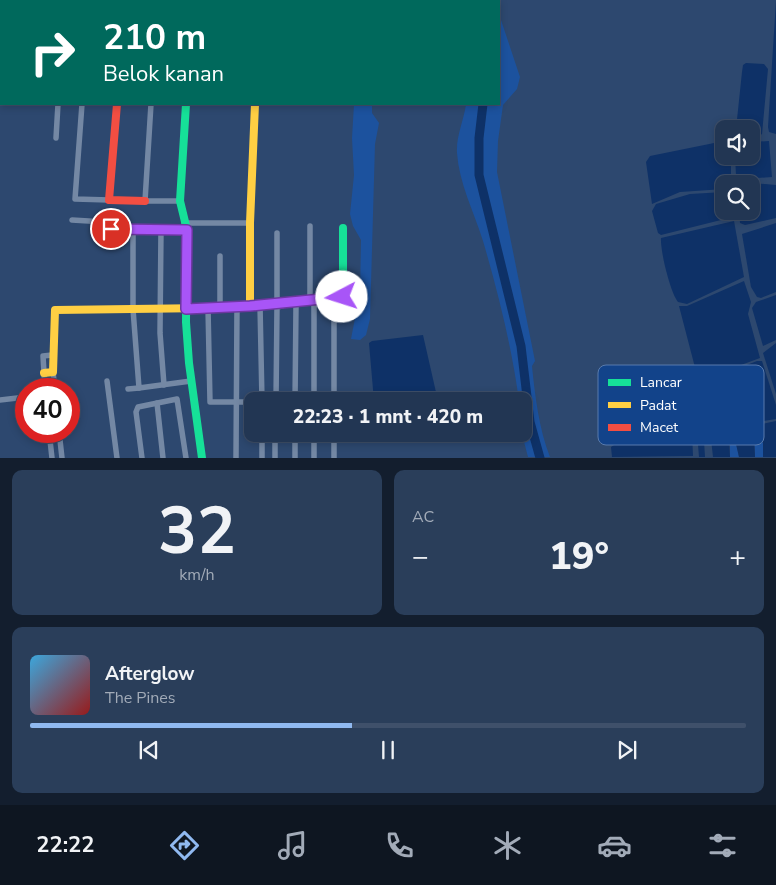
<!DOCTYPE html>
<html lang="id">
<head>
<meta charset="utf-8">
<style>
	body { margin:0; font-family:"Nunito Sans",sans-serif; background:#2a3e5a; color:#f1f3f6; height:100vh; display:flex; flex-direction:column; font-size:19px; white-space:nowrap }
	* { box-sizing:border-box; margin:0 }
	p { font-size:16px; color:#a2abb8 }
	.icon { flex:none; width:28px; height:28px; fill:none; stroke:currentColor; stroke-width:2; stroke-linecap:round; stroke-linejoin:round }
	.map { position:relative; height:458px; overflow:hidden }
	.sheet { display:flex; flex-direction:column; gap:12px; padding:12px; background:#131e2e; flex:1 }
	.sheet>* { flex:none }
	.guide { position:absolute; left:0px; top:0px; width:500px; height:105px; box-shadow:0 2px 8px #0003,0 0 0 1px #3f506a; background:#00695c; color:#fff; overflow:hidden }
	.controls { position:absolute; left:715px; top:120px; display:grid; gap:10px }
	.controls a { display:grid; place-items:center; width:45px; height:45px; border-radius:10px; background:#223653; box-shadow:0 2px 8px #0003,0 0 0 1px #3f506a; font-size:25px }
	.speed { position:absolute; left:15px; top:378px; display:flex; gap:10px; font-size:25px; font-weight:700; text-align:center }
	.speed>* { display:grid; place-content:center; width:65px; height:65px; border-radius:50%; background:#223653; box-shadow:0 2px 8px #0003,0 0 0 1px #3f506a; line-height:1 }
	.speed .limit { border:8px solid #d22; background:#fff; color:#111 }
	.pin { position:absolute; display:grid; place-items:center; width:42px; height:42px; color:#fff; margin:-21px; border:2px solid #fff; border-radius:50%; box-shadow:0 1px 5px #0007 }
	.me { position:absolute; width:55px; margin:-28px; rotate:265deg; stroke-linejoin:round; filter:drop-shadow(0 0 4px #0008) }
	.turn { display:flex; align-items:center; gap:18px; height:105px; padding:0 20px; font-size:22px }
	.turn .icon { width:65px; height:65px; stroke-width:2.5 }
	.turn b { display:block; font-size:35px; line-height:42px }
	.big { font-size:38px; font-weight:800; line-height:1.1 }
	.sheet .card { flex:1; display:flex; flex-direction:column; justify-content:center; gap:8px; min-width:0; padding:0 18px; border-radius:10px; background:#2a3e5a }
	.sheet .dial { align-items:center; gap:0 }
	.dial b { font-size:65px; line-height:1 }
	.song { display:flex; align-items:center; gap:15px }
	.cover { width:60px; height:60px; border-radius:8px; background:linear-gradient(135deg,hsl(200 70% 55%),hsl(0 70% 35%)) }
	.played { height:5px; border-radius:2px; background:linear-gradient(90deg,#90b9f0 45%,#3f506a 45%) }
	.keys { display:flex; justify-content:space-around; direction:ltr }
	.heat { display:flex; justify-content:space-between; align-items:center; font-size:28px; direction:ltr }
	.sheet .tiles { flex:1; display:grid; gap:12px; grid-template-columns:1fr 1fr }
	.card:last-child { grid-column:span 2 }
	.trip { position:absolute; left:244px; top:392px; width:288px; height:50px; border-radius:10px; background:#223653; box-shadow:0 2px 8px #0003,0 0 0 1px #3f506a; font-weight:800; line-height:50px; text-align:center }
	.tabs { display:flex; height:80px; justify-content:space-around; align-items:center; background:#0e1621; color:#a2abb8 }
	.tabs .icon { width:35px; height:35px }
	.tabs .on { color:#90b9f0 }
	.tabs b { font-size:22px; color:#f1f3f6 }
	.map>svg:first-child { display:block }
	.green { fill:#1c529e }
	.water { fill:#0e3167 }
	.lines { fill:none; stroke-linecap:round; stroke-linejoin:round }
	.river { stroke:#0e3167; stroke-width:9 }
	.street { stroke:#7488a4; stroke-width:5.5 }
	.fast { stroke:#16e098; stroke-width:8 }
	.slow { stroke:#ffcf43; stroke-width:8 }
	.jam { stroke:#f24e42; stroke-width:8 }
	.route-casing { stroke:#6d37a1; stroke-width:12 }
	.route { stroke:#a855f7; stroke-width:9 }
	.key { fill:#12438a; stroke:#597bad; stroke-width:1 }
	.key-label { font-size:14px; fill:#fff }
</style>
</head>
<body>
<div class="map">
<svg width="776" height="458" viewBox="0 0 776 458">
	<rect width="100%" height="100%" fill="#2d486f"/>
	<!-- green -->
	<g class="green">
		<path d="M499,14L520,77L517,89L503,105L498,141L497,172L535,361L532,366C535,396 539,429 550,457H528L522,434V401H519C512,348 498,292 483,241C474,212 459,183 457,153C456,136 464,120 466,104H499Z"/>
		<polygon points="354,104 372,104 372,113 379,123 375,144 370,319 366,335 360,340 351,339 360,292 361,240 353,226 350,214 354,175 352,138"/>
		<polygon points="758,433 763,443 763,457 755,457 754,436"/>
		<polygon points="730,435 734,435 739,457 730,457"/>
	</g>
	<!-- water -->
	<g class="water">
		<polygon points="776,1 776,134 769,132 768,127"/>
		<polygon points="746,63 764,64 768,69 762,134 759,136 751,136 751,129 736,129 742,72 743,65"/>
		<polygon points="724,141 724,156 731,156 731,184 724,184 724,189 680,192 652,204 646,162 650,156"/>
		<polygon points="769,141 772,177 757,178 736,175 735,156 751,156 751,142"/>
		<polygon points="740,182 776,185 776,218 745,225 740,223 739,211 751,211 751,184 736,184"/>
		<polygon points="724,192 724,211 734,211 733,217 661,235 658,233 652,211 656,204 690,194"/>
		<path d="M734,221L744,277L687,304L678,302C670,292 660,250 661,238Z"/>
		<polygon points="776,223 776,292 761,298 757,297 751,287 742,234"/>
		<polygon points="744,281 751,302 748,314 760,358 703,379 698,379 679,306 687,306"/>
		<polygon points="776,295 776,340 763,346 752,308 756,302"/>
		<polygon points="423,335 438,401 374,401 369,343 372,341"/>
		<polygon points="776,343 776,394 763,353"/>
		<polygon points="757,361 762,361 776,405 776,419 711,430 698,428 693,403 693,386"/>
		<polygon points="686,385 690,387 693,456 612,457 611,447 614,445 671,435 667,393"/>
		<polygon points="776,421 776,457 763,457 763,443 758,433 754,436 755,457 739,457 734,435 732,434 729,437 730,457 713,457 711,439 706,438 704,441 705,457 699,457 697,432 733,430"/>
	</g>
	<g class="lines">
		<!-- river -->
		<g class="river">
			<polyline points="481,0 481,1"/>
			<polyline points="483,104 479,138 479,175 521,346 530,422 540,458"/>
		</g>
		<!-- street -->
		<g class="street">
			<polyline points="65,1 65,0"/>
			<polyline points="91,1 91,0"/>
			<polyline points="126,1 126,0"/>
			<polyline points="160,1 160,0"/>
			<polyline points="194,1 194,0"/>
			<polyline points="82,104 75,199 109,200"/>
			<polyline points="151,104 145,201 180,201"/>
			<polyline points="56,138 58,104"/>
			<polyline points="72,220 105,222 111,229 187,230"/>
			<polyline points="184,223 250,223"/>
			<polyline points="133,230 133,309 139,388 191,381"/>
			<polyline points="161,230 160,333 164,385"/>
			<polyline points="220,256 220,307"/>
			<polyline points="310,300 310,226"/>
			<polyline points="277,302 277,233"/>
			<polyline points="260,305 262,401"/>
			<polyline points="314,305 334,303 334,401"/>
			<polyline points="208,308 210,402 252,402"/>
			<polyline points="53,372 55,389"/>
			<polyline points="107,381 117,458"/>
			<polyline points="45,389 43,356 52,355"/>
			<polyline points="128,389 139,388"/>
			<polyline points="0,400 26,397"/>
			<polyline points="276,401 277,307 282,306"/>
			<polyline points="295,401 296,306"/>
			<polyline points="314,401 314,305"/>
			<polyline points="157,403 163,458"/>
			<polyline points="49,431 52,458"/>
			<polyline points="59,431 62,458"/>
			<polyline points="262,434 262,458"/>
			<polyline points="334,434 334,458"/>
			<polyline points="142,458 136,412 138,407 177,399 186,458"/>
			<polyline points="236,458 237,307"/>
			<polyline points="275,458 275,434"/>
			<polyline points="295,458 295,434"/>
			<polyline points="314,458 314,434"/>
		</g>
		<!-- fast -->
		<g class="fast">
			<polyline points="186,104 180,201 187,230 186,322 189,363 202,458"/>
			<polyline points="278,303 341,299 343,295 343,228"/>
		</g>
		<!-- slow -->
		<g class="slow">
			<polyline points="250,306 250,223 255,104"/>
			<polyline points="44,373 53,372 55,310 208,308 278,303"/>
		</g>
		<!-- jam -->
		<polyline class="jam" points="117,104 109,200 145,201"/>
	</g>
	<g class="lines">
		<defs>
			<polyline id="route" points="111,229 187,230 186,309 250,306 342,297"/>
		</defs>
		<!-- route casing -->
		<use href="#route" class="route-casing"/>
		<!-- route -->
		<use href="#route" class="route"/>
	</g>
	<!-- legend -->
	<rect x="598" y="365" width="166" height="80" rx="8" class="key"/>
	<rect x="608" y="379" width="23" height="7" fill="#16e098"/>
	<rect x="608" y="402" width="23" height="6" fill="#ffcf43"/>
	<rect x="608" y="424" width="23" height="7" fill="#f24e42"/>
	<g class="key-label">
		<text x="640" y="387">Lancar</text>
		<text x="640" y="410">Padat</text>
		<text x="640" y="432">Macet</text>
	</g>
</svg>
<div class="controls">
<a><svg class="icon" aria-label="sound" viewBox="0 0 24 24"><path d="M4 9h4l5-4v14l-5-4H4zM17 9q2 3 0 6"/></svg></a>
<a><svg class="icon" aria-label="search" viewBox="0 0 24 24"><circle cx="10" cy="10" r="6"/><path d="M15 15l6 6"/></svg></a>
</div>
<div class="speed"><div class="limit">40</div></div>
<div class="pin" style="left:111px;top:229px;background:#d93025"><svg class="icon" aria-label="arrive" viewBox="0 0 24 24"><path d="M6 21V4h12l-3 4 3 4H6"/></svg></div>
<svg class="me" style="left:342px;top:297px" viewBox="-20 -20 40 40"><circle r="19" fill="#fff"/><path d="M0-13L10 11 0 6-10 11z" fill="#a855f7"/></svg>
<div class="trip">22:23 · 1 mnt · 420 m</div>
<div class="guide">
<div class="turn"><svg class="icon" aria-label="right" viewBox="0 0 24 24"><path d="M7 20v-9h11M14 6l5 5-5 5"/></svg><div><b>210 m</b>Belok kanan</div></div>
</div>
</div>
<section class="sheet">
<div class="tiles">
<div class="card dial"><b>32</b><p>km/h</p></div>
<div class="card"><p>AC</p>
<div class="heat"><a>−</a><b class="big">19°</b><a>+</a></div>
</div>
<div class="card">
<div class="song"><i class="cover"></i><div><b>Afterglow</b><p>The Pines</p></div></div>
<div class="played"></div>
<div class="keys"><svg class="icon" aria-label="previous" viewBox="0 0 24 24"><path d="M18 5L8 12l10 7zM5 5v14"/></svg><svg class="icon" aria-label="pause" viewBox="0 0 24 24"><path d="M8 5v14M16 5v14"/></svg><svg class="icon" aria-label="next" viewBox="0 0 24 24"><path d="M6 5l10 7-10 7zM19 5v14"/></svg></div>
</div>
</div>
</section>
<nav class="tabs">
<b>22:22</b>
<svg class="icon on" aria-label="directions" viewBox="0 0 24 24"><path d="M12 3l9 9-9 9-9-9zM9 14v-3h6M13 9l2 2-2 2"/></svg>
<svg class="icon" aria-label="music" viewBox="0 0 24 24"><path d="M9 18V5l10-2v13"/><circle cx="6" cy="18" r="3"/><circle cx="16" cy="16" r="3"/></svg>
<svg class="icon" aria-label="phone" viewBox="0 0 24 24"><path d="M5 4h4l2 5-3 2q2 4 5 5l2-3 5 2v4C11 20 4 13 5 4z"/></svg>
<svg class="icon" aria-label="climate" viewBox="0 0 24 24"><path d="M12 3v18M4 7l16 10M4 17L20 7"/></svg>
<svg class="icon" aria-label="car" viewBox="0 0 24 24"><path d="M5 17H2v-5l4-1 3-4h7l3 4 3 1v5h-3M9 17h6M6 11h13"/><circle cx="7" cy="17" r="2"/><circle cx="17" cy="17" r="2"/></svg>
<svg class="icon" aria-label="filters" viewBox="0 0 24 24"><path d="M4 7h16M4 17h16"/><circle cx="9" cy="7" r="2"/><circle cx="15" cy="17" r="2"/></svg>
</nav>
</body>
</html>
